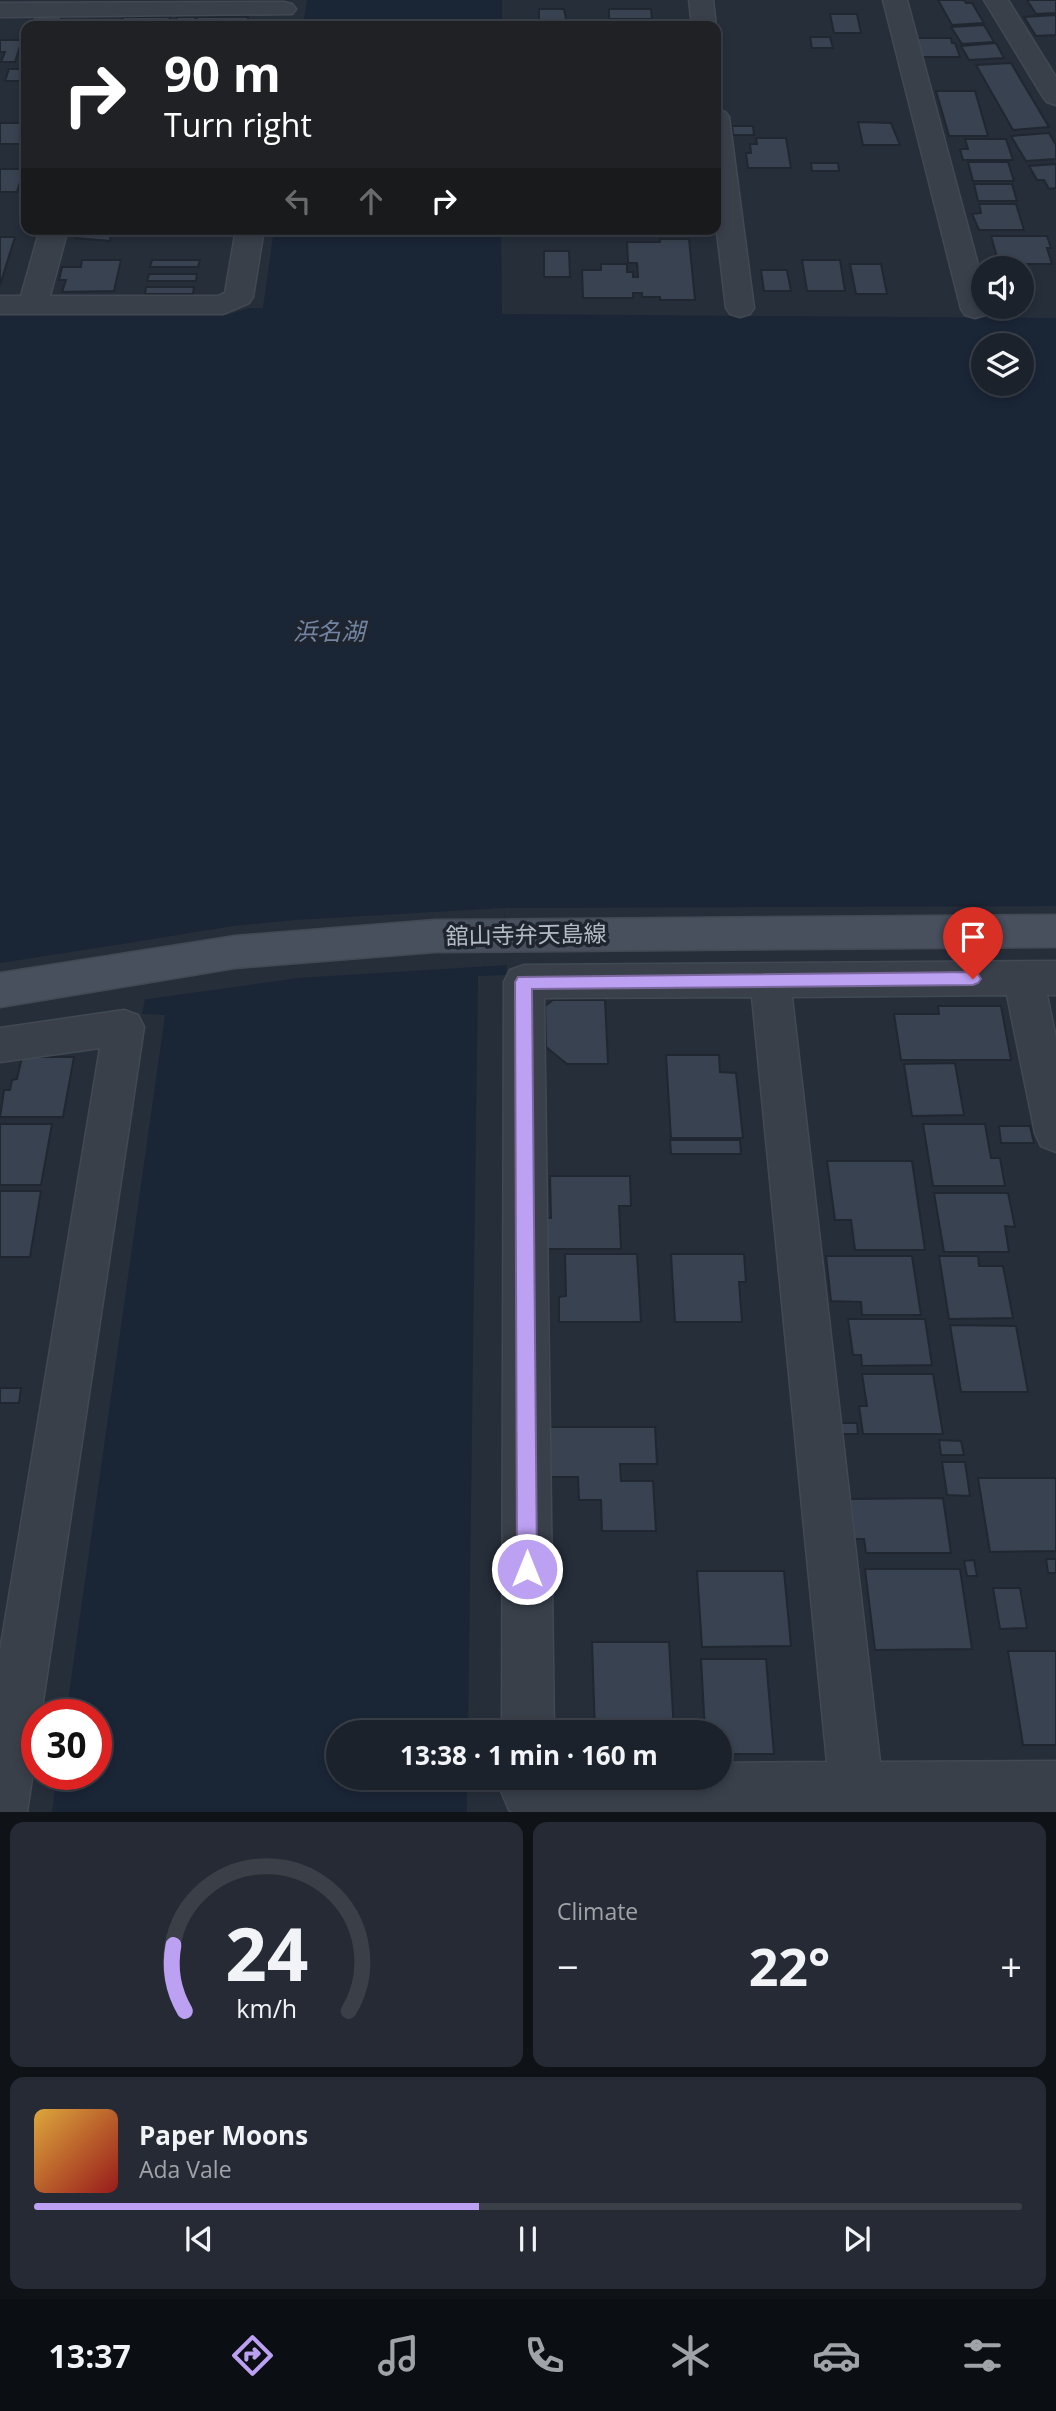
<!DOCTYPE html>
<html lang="en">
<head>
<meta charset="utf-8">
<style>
	body { margin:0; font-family:"Open Sans","Noto Sans JP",sans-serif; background:#252a34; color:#f1f3f6; height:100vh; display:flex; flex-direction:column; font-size:26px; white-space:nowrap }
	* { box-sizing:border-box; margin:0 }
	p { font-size:23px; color:#a0a4a9 }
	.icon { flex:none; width:38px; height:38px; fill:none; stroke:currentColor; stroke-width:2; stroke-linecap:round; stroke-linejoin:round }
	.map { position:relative; height:1812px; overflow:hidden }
	.drawer { display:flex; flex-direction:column; gap:10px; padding:10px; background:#0f1318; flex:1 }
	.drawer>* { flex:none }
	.hud { position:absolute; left:21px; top:21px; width:700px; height:214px; border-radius:14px; box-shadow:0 4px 10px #0003,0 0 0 2px #3a3f48; background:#202124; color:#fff; overflow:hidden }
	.controls { position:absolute; left:971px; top:256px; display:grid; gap:14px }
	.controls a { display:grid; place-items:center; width:63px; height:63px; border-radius:50%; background:#1c222c; box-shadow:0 4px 10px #0003,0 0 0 2px #3a3f48; font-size:35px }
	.speed { position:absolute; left:21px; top:1699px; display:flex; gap:14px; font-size:35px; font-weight:700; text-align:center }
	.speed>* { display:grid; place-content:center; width:91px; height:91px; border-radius:50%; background:#1c222c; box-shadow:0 4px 10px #0003,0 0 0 2px #3a3f48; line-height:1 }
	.speed .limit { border:10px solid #d22; background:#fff; color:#111 }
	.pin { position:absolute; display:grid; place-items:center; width:60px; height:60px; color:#fff; margin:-72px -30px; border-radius:50% 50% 50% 0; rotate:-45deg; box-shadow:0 0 7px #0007 }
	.pin .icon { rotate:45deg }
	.me { position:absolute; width:77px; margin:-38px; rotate:0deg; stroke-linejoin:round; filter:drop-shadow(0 0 5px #0008) }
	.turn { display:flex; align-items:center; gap:24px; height:147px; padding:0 28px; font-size:32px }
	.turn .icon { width:91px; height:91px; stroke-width:2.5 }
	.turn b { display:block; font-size:49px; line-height:60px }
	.lanes { display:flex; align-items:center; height:66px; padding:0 28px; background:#0003; justify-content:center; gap:35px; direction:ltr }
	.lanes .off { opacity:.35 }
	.big { font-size:52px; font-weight:700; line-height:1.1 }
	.drawer .card { flex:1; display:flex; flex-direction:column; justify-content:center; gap:10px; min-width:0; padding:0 24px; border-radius:14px; background:#252a34 }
	.drawer .dial { align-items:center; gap:0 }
	.dial svg { height:182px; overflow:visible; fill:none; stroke:#3a3f48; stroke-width:7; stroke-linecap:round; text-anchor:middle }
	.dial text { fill:#f1f3f6; stroke:none }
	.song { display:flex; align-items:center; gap:21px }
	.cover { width:84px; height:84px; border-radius:10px; background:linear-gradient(135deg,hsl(40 70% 55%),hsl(0 70% 35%)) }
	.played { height:7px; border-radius:4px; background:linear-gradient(90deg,#bca0f2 45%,#3a3f48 45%) }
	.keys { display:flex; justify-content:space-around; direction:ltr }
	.heat { display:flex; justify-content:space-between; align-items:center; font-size:38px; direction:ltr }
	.drawer .tiles { flex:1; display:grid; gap:10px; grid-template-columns:1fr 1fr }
	.card:last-child { grid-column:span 2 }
	.trip { position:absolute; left:326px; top:1720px; width:406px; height:70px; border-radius:35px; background:#1c222c; box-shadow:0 4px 10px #0003,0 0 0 2px #3a3f48; font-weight:700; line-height:70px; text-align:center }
	.menu { display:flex; height:112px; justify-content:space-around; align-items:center; background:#0b0e12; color:#a0a4a9 }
	.menu .icon { width:49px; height:49px }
	.menu .selected { color:#bca0f2 }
	.menu b { font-size:32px; color:#f1f3f6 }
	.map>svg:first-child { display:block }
	.water { fill:#1a2536; fill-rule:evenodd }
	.pier { fill:#262e3a }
	.building { fill:#384250; stroke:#212731; stroke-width:2 }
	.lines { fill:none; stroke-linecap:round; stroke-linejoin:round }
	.minor-casing { stroke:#424953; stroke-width:3 }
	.secondary-casing { stroke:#424953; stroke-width:3 }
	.minor { fill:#39404a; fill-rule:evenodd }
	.secondary { fill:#484f5d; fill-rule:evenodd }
	.route { fill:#bca0f2; stroke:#7a689d; stroke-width:2 }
	.labels { text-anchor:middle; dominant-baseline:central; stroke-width:7; stroke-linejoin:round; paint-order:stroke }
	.street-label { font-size:23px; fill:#b5bbc6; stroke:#1f252f }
	.water-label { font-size:24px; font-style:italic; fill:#7284a1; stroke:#1f252f }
</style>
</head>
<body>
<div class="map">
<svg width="1056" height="1813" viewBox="0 0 1056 1813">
	<rect width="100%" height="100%" fill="#262e3a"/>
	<!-- water -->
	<g class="water">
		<polygon points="307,0 502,0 502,26 303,26"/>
		<path d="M274,229H501L502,314L1056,318V906L504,908L507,975L478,976L468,1732H338V1778H467V1812H52L57,1775L96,1774V1715H66L165,1015L142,1014L145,999L135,942L0,963V315H227L249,308H263ZM984,345H1022V383H984Z"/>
	</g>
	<!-- pier -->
	<polygon class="pier" points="504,908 507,965 298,978 141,1000 134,942 233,926 295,920"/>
	<!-- building -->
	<g class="building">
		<polygon points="938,0 964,0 966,3 972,3 984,23 952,25"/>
		<polygon points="1027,0 1056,0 1056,13 1036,14"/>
		<polygon points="539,9 564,9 567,24 539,26"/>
		<polygon points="609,9 651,9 652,19 609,19"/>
		<polygon points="830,14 857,14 861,33 834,33"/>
		<polygon points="1056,15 1056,35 1036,36 1024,17"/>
		<polygon points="33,17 62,17 59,26 30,26"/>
		<polygon points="123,17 170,17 168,26 121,26"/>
		<polygon points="177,17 196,17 194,26 175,26"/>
		<polygon points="197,17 248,17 247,26 195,26"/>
		<polygon points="984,25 994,42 962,44 951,27"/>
		<polygon points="810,37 830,37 833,48 812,48"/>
		<polygon points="917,38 951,38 952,43 955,43 960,57 922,57"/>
		<polygon points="0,40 22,40 15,62 1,62 5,52 0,52"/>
		<polygon points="996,43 1004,58 969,60 961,46"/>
		<polygon points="1011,63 1049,127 1013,130 976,65"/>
		<polygon points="9,69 26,69 23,81 5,81"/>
		<polygon points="936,91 975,91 988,136 949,136"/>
		<polygon points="858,122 891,123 900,145 863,145"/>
		<polygon points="0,123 26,123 20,144 0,144"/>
		<polygon points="732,126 753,126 754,135 733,135"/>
		<polygon points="1049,133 1056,145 1056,159 1026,161 1011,136"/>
		<polygon points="756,138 786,138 791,168 748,168 746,153 751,153 750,144 757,144"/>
		<polygon points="965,139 1006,139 1013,160 963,160 960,149 968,149"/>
		<polygon points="968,162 1008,162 1014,181 973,181"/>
		<polygon points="811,163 838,163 839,171 812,171"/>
		<polygon points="1056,164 1056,188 1049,189 1044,180 1037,180 1029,166"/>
		<polygon points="0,169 24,169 17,192 0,192"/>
		<polygon points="974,184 1012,184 1017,201 978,201"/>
		<polygon points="979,204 1016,204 1024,230 979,230 972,214 981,213"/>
		<polygon points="77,229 145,229 145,233 111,233 110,241 75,238"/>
		<polygon points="695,229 696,234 624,234 624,230 602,229"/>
		<polygon points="991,236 1047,236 1051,248 1047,248 1052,264 999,264"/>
		<polygon points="0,237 15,237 0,285"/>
		<polygon points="660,239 689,239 695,300 660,300 660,297 642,297 642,293 633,293 633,298 583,298 582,270 601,270 601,264 627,264 627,272 633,272 633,277 638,277 637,263 628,263 627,242 660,242"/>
		<polygon points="544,251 569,251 570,277 544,277"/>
		<polygon points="82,260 121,260 114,291 62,292 66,280 59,280 62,267 81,267"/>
		<polygon points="152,260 200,260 198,267 150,267"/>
		<polygon points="802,260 840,260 845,291 807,291"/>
		<polygon points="850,264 881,264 887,294 856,294"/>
		<polygon points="761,270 787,270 791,291 764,291"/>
		<polygon points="149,274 197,274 196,281 147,281"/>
		<polygon points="146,287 194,287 193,294 145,294"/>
		<polygon points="553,1000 605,1000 608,1064 567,1064 546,1047 545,1006"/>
		<polygon points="938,1006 1001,1006 1011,1060 901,1060 894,1014 939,1014"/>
		<polygon points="666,1055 719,1055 720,1072 736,1073 743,1138 671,1138"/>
		<polygon points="22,1057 74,1057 63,1117 0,1117 4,1090 10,1090 12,1080 17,1079"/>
		<polygon points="955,1063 964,1115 912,1116 904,1064"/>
		<polygon points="0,1124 52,1124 41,1185 0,1185"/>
		<polygon points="923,1124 985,1124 991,1158 1000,1158 1005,1186 933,1186"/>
		<polygon points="999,1126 1030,1126 1034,1143 1001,1143"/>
		<polygon points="670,1140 740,1140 741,1154 671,1154"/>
		<polygon points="827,1161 912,1161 925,1250 855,1250 851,1220 835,1220"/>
		<polygon points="550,1176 630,1176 631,1206 619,1206 621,1249 538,1249 538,1218 551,1218"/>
		<polygon points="0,1191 41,1191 30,1257 0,1257"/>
		<polygon points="934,1193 1008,1193 1015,1227 1005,1226 1009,1252 944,1252"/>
		<polygon points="565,1254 637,1254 641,1322 559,1322 559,1297 566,1296"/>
		<polygon points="671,1254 744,1254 746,1282 739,1282 742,1322 675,1322"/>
		<polygon points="826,1256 912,1256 921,1315 862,1315 861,1302 831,1301"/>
		<polygon points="939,1256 978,1256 979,1266 1003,1266 1013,1318 949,1319"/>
		<polygon points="848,1319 925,1319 932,1365 862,1366 861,1355 853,1355"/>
		<polygon points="950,1325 1016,1326 1028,1392 961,1392"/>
		<polygon points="862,1374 933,1374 943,1434 863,1434 859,1406 867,1406"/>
		<polygon points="0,1388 21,1388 19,1403 0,1403"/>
		<polygon points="840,1423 857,1423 858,1434 840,1434"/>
		<polygon points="550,1427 655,1427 657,1464 620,1464 621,1481 653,1481 656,1531 602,1531 601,1500 579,1500 578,1477 550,1477"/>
		<polygon points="939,1440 961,1441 964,1455 941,1455"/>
		<polygon points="942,1462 965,1462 970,1496 947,1495"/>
		<polygon points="978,1478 1056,1478 1056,1551 990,1552"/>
		<polygon points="943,1498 951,1553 866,1553 864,1539 854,1539 849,1499"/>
		<polygon points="1046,1559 1056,1559 1056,1573 1048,1573"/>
		<polygon points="974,1560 977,1576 967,1576 964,1561"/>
		<polygon points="865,1569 960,1569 972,1649 875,1650"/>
		<polygon points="697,1571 784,1571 791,1646 702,1647"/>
		<polygon points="993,1588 1020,1588 1027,1628 1000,1629"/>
		<polygon points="592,1642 669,1642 674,1732 595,1732"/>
		<polygon points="1008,1651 1056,1651 1056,1745 1023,1745"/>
		<polygon points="701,1659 766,1659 774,1754 719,1754 719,1732 705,1732"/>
	</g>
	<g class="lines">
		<defs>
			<g id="minor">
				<polygon points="689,0 713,0 716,26 692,26"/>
				<polygon points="883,0 907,0 984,287 984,306 989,306 989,309 985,315 975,318 965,315 961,309"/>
				<polygon points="984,0 1008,0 1056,77 1056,105 1047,102 1043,97"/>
				<polygon points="284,2 292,4 296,9 292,14 0,17 0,3"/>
				<polygon points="716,109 725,112 729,117 754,308 750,314 740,317 730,314 726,308 716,224"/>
				<polygon points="40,229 68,229 50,296 218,296 225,293 236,229 264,229 253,297 249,303 223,314 0,314 0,296 21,296"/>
				<polygon points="1056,961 1056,995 1047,995 1056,1038 1056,1152 1041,1146 1035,1133 1007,995 792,997 880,1762 1056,1761 1056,1813 516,1813 509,1810 501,1791 507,1778 719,1778 719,1763 827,1762 752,997 544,998 554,1732 502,1732 504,982 510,970 524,965"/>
				<polygon points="124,1010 138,1015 144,1027 41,1715 37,1715 37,1745 27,1812 0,1813 0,1651 100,1048 0,1062 0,1028"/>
			</g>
			<polygon id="secondary" points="1056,915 1056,947 435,952 235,968 0,1007 0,973 235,936 435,920"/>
		</defs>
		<!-- minor casing -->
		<use href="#minor" class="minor-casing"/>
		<!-- secondary casing -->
		<use href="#secondary" class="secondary-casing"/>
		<!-- minor -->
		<use href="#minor" class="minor"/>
		<!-- secondary -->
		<use href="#secondary" class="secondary"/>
	</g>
	<!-- route -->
	<polygon class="route" points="973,972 978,974 981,979 978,983 973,985 532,989 537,1569 534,1576 527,1579 520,1576 517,1569 515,982 518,977"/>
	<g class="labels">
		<!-- street labels -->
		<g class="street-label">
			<text transform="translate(526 934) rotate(-1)">舘山寺弁天島線</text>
		</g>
		<!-- water labels -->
		<g class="water-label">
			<text x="329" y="630">浜名湖</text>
		</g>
	</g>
</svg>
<div class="controls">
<a><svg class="icon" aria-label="sound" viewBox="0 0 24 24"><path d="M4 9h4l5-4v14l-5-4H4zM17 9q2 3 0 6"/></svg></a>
<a><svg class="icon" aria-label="layers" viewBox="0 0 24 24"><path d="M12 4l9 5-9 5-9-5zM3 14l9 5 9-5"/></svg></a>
</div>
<div class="speed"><div class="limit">30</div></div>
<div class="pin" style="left:973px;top:979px;background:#d93025"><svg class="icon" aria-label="arrive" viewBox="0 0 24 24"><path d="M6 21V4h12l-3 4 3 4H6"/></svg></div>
<svg class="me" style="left:527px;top:1569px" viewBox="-20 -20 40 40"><circle r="17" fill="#bca0f2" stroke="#fff" stroke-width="3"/><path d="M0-11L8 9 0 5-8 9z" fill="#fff"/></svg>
<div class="trip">13:38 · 1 min · 160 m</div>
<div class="hud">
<div class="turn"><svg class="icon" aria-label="right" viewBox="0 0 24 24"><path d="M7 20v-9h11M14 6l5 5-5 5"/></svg><div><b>90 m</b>Turn right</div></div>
<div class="lanes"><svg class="icon off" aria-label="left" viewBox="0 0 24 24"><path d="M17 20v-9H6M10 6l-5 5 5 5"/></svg><svg class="icon off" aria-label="ahead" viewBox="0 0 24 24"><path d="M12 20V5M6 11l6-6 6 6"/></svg><svg class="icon" aria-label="right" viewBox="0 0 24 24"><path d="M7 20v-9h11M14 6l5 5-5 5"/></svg></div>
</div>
</div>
<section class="drawer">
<div class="tiles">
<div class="card dial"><svg viewBox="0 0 100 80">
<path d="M14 69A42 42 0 1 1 86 69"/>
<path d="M14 69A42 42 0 0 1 9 40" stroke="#bca0f2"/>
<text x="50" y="56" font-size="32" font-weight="700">24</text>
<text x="50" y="72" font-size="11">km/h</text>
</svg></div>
<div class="card"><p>Climate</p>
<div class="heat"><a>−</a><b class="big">22°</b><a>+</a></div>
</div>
<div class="card">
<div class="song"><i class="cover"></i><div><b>Paper Moons</b><p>Ada Vale</p></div></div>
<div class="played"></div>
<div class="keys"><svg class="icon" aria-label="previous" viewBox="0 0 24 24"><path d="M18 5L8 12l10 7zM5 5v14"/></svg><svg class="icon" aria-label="pause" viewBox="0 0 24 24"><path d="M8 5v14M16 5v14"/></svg><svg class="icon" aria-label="next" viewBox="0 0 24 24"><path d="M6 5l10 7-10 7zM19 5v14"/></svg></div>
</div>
</div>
</section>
<nav class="menu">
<b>13:37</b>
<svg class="icon selected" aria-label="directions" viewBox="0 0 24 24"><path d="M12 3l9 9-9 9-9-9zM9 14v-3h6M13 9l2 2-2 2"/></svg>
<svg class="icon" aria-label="music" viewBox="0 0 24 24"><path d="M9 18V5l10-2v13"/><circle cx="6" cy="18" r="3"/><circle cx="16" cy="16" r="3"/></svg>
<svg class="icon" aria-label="phone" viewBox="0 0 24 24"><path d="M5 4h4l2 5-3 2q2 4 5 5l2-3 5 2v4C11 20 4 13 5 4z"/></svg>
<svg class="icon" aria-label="climate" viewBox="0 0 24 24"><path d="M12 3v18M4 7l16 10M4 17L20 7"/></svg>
<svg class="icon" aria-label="car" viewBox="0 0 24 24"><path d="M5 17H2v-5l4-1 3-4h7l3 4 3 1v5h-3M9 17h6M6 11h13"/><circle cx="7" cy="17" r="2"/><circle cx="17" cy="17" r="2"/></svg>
<svg class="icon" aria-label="filters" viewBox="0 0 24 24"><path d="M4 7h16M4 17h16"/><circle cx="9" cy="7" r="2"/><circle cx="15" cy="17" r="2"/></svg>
</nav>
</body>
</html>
